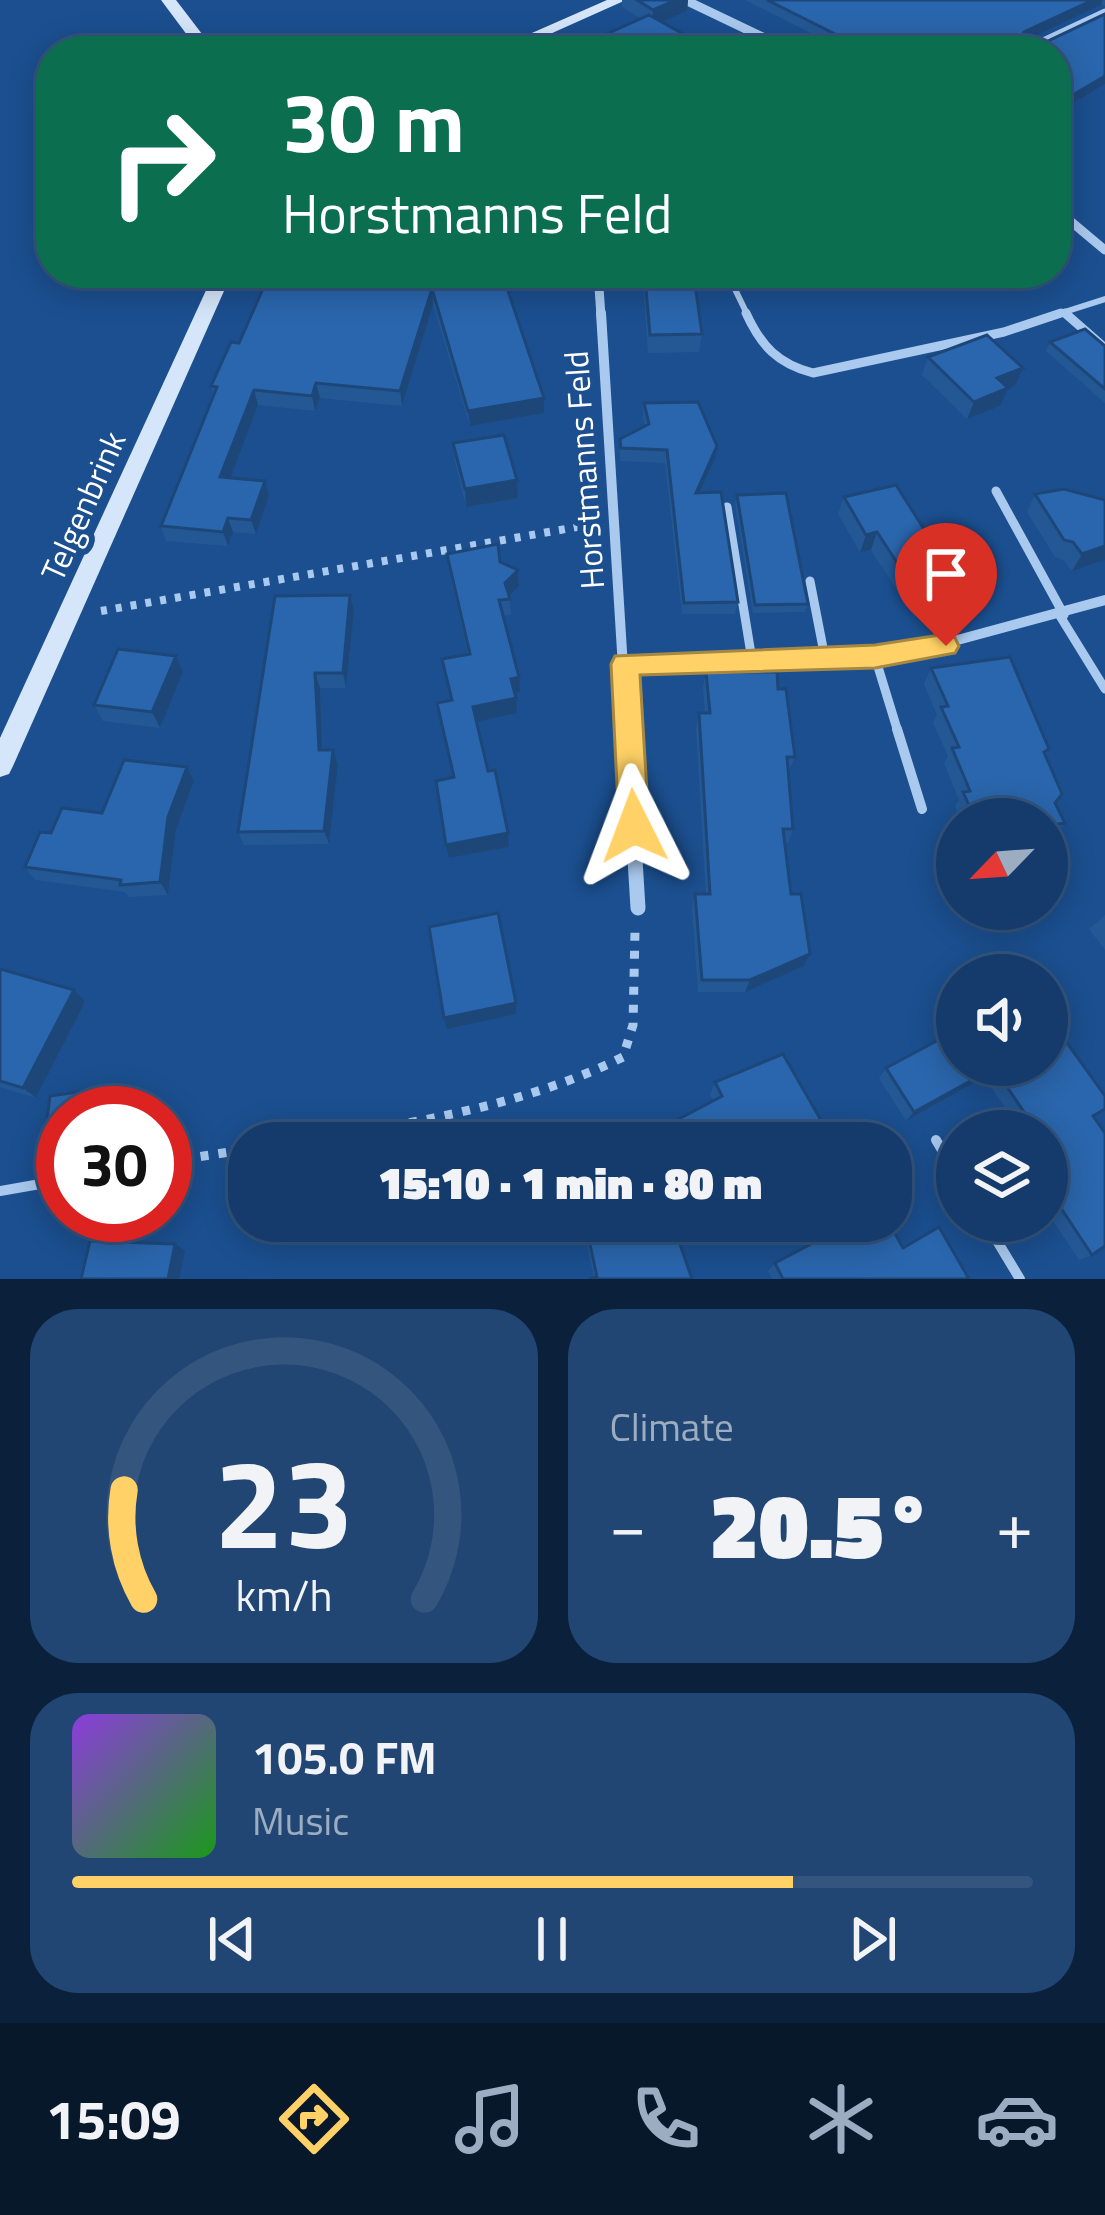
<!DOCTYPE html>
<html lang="en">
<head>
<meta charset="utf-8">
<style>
	body { margin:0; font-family:"Titillium Web",sans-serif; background:#214673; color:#f1f3f6; height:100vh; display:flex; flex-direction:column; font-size:45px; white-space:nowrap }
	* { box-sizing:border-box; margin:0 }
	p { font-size:39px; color:#9dadc1 }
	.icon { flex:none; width:66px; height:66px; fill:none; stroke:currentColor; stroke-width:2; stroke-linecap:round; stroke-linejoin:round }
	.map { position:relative; height:1279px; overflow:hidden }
	.panel { display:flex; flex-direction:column; gap:30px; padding:30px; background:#0b203b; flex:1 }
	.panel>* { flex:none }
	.guide { position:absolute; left:36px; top:36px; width:1035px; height:252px; border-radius:48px; box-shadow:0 6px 30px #0003,0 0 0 3px #33557e; background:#0b6e4f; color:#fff; overflow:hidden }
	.needle { width:78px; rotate:245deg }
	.buttons { position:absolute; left:936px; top:798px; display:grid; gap:24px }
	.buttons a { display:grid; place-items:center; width:132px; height:132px; border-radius:50%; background:#143b6b; box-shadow:0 6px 30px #0003,0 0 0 3px #33557e; font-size:60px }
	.speed { position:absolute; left:36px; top:1086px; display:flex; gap:24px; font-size:60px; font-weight:700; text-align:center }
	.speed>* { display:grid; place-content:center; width:156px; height:156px; border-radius:50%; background:#143b6b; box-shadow:0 6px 30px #0003,0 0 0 3px #33557e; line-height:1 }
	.speed .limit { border:18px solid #d22; background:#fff; color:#111 }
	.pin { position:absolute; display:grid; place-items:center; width:102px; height:102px; color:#fff; margin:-123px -51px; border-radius:50% 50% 50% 0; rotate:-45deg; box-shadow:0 0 12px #0007 }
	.pin .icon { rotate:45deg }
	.me { position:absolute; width:132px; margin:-66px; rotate:357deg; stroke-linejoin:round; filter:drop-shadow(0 0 9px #0008) }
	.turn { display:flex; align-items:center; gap:42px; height:252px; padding:0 48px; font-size:54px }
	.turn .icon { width:156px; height:156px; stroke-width:2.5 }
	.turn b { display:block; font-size:84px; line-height:102px }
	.big { font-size:90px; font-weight:800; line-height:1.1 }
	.panel .tile { flex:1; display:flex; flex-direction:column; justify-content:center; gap:18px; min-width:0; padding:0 42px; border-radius:48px; background:#214673 }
	.panel .dial { align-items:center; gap:0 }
	.dial svg { height:312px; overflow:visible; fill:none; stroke:#33557e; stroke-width:7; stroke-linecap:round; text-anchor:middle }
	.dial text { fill:#f1f3f6; stroke:none }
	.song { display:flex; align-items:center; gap:36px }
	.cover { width:144px; height:144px; border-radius:18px; background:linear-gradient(135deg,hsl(270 70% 55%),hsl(120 70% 35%)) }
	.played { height:12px; border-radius:6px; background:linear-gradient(90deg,#ffd166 75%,#33557e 75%) }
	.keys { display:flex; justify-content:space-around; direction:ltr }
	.heat { display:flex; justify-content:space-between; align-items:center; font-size:66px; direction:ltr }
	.panel .tiles { flex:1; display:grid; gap:30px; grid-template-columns:1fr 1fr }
	.tile:last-child { grid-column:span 2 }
	.trip { position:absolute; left:228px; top:1122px; width:684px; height:120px; border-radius:48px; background:#143b6b; box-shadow:0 6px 30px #0003,0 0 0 3px #33557e; font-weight:800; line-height:120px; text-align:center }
	.dock { display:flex; height:192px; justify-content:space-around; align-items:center; background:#08182b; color:#9dadc1 }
	.dock .icon { width:84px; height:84px }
	.dock .active { color:#ffd166 }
	.dock b { font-size:54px; color:#f1f3f6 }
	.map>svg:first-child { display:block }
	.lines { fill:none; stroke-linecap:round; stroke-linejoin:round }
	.path-far1 { stroke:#a9c9ee; stroke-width:8; stroke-dasharray:6 9; stroke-linecap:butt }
	.path { stroke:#a9c9ee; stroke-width:9; stroke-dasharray:8 10; stroke-linecap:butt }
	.lane-far2 { stroke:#a9c9ee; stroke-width:6 }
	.lane-far1 { stroke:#a9c9ee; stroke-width:9 }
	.lane { stroke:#a9c9ee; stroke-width:10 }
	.street-far2 { stroke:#a9c9ee; stroke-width:9 }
	.street-far1 { stroke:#a9c9ee; stroke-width:10 }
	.street { stroke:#a9c9ee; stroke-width:15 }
	.secondary { fill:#d6e6fa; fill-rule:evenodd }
	.wall { fill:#245895 }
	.shaded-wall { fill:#1d4779 }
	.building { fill:#2a66ad; stroke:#1d4779; stroke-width:3 }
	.route { fill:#ffd166; stroke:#a68842; stroke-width:3 }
	.labels { text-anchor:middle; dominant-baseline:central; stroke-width:12; stroke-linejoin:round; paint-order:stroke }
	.street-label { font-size:33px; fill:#fff; stroke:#1b4f8f }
</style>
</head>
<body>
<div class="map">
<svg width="1105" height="1279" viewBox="0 0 1105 1279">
	<rect width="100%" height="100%" fill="#1b4f8f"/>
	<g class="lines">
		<!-- path-far1 -->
		<polyline class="path-far1" points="101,611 594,524"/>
		<!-- path -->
		<g class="path">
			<path d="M285,1143C398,1126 520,1108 623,1057L633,1025L635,931"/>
			<polyline points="165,1162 249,1149"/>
		</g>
		<!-- lane-far2 -->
		<g class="lane-far2">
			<polyline points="599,281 653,281"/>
			<polyline points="682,281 731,281 731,273"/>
			<polyline points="731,281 748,316"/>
			<polyline points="1065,313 1069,316"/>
			<polyline points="1052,316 1105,299"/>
		</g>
		<!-- lane-far1 -->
		<g class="lane-far1">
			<path d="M746,313C761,346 778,364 813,373L1004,332L1061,313"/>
			<polyline points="1065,313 1105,348"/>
			<polyline points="996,491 1064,615"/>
			<polyline points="727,507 752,660"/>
			<polyline points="810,581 825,658"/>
			<polyline points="1060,616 1105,689"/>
			<polyline points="875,657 898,732"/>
		</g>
		<!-- lane -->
		<g class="lane">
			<polyline points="897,729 922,809"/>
			<polyline points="936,1140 957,1175"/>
			<polyline points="0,1191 63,1180"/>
			<polyline points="985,1221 1020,1279"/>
		</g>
		<!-- street-far2 -->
		<g class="street-far2">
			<polyline points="685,0 792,51"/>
			<polyline points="1024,51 1105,13"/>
			<polyline points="1056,209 1105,250"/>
			<polyline points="598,273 601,316"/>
		</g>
		<!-- street-far1 -->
		<g class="street-far1">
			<polyline points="601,313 627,732"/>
			<polyline points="625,664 875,657 917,651 1105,600"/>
		</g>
		<!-- street -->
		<polyline class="street" points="627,729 638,908"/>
		<!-- secondary -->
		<g class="secondary">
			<polygon points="161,0 176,0 215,51 199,51"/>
			<polygon points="607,0 626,0 512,51 491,51"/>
			<polygon points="214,273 232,273 13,766 9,774 0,777 0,738"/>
		</g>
	</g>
	<!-- wall -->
	<g class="wall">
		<polygon points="622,0 688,0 687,11 661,22 685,35 684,50 569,51 641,19 622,7"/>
		<polygon points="745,0 1105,0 1105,6 1101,5 1020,43 1021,47 1031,49 1105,14 1105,84 1056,113 1056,51 846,51"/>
		<polygon points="502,273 544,398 544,413 470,426 433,305 402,406 320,398 315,411 258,405 230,478 269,496 256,534 233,532 228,546 166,541 161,526 214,394 211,386 239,343 357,277"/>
		<polygon points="932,273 991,273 988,282 947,292"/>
		<polygon points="645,278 702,334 699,352 648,353 644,296"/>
		<polygon points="1050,342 1105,346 1105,403 1046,351"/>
		<polygon points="928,357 1015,386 1008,389 1000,406 967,419 922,375"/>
		<polygon points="644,403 715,459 700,493 738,602 735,614 682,614 665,463 620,461 620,439 645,426 643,416"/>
		<polygon points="453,443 517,480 518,498 466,507 455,461"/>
		<polygon points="1035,494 1105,560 1072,571 1064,560 1055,557 1027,512"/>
		<polygon points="737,495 808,604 805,612 753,613 735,504"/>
		<polygon points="844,497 936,548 976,586 968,603 915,618 871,550 860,552 838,514"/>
		<polygon points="447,554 500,562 518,570 519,586 509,596 511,614 503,616 520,692 515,693 517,713 476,721 509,847 449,858 436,781 453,778 437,703 451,700 442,659 468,654 449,570"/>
		<polygon points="275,596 354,611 346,688 320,688 323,750 338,765 329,844 244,845 238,832"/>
		<polygon points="176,656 183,672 160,728 103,721 94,705"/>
		<polygon points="931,668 1049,749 1045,755 1055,804 1065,823 1054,837 1047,838 1047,819 960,819 955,806 959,800 944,763 948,756 933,723 937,715 924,684"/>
		<polygon points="706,672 778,689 795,757 788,772 793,829 788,843 784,843 791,894 810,954 804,966 745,992 698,992 692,907 695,894 706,894 696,729 699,713 705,713 703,688"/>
		<polygon points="187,767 194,781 176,830 168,895 129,897 125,892 35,880 25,867 51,833 102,813"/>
		<polygon points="1105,915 1105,950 1089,929"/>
		<polygon points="0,969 85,1002 36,1098 0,1087"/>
		<polygon points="957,1000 957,1065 1047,1065 1094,1117 1092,1255 1079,1260 1047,1212 1047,1131 1021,1131 984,1077 906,1121 879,1078 886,1068 955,1032 943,1014 951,1003"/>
		<polygon points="715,1082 834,1143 641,1143 643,1138 713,1101 710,1094"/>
		<polygon points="106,1088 111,1094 110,1113 63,1113 63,1153 50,1155 43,1151 50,1096"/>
		<polygon points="582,1221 672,1221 594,1278"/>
		<polygon points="793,1221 888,1221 903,1248 969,1279 772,1279 768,1271 775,1263 807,1246"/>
	</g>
	<!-- shaded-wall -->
	<g class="shaded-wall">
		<polygon points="676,0 688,0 687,11 652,26 653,10"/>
		<polygon points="1093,0 1103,0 1101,5 1020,43 1019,39 1024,32"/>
		<polygon points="685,35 684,50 682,51 652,51"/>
		<polygon points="1105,76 1105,84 1056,113 1056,105"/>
		<polygon points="962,273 991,273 988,282 947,292 953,275"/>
		<polygon points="432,289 433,305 402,406 400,391"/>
		<polygon points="1023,368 1015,386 1008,389 1000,406 967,419 974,402 997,378"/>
		<polygon points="316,383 320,398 315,411 312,396"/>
		<polygon points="254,390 258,405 225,492 220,477"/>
		<polygon points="544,398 544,413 470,426 468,411"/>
		<polygon points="717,446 715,459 694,505 696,493"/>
		<polygon points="517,480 518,498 466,507 465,489"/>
		<polygon points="265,481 269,496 256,534 251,520"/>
		<polygon points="228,518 233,532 228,546 223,532"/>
		<polygon points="877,532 871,550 860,552 866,535"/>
		<polygon points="1105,546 1105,560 1072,571 1082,554"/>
		<polygon points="518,570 519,586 506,599 505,583"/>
		<polygon points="976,586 968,603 915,618 922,601"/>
		<polygon points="350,595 354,611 346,688 343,673"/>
		<polygon points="176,656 183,672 160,728 152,712"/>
		<polygon points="315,673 320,688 323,765 319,750"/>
		<polygon points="519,677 520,692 512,694 511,679"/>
		<polygon points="516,698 517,713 475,722 473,707"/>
		<polygon points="333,750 338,765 329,844 324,831"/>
		<polygon points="187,767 194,781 176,830 168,895 160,882 168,817"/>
		<polygon points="508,833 509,847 449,858 446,845"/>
		<polygon points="810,954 804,966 745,992 750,980"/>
		<polygon points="74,990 85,1002 36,1098 23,1088"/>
		<polygon points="516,1003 516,1014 447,1029 444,1018"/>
		<polygon points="994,1068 984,1077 906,1121 914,1112"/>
		<polygon points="106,1088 111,1094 110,1113 104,1113"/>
		<polygon points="175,1244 185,1251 179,1279 168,1279"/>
	</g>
	<!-- building -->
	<g class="building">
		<polygon points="637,0 676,0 653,10"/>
		<polygon points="767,0 1093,0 1024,32 1019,39 1021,47 1031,49 1105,14 1105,76 1056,105 1056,51 869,51"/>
		<polygon points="649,15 685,35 652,51 569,51"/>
		<polygon points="270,273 313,273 357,277 359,273 502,273 544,398 468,411 432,289 400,391 316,383 312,396 254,390 220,477 265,481 251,520 228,518 223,532 161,526 217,387 211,386 231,342 239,343"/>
		<polygon points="694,277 702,334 650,335 645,278"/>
		<polygon points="1085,329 1105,346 1105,389 1050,342"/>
		<polygon points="987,335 1023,368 997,378 1008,388 974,402 928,357"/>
		<polygon points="698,402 717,446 696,493 721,492 738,602 684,603 667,450 621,448 620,439 649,424 644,403"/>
		<polygon points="504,435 517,480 465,489 453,443"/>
		<polygon points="896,485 936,548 947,545 976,586 922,601 877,532 866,535 844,497"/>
		<polygon points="1064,489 1105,500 1105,546 1082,554 1073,542 1064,540 1035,494"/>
		<polygon points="786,493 808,604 755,605 737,495"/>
		<polygon points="498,544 500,562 518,570 505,583 510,599 499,600 519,677 511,679 516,698 473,707 488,771 495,770 508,833 446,845 436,781 454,777 437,703 452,700 442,659 470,654 447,554"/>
		<polygon points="350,595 343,673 315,673 319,750 333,750 324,831 238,832 275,596"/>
		<polygon points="118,649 176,656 152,712 94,705"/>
		<polygon points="1010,657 1049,749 1044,752 1062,794 1055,803 1065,823 1047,826 1047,819 975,819 963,792 970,791 952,748 959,747 941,707 948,706 931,668"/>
		<polygon points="706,672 777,672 778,689 786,689 795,757 787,757 793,829 783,829 791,894 801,894 810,954 750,980 702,980 695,894 710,894 699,713 710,713"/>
		<polygon points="124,760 187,767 168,817 160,882 120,885 121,880 25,867 40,832 51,833 62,808 102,813"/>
		<polygon points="498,913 516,1003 444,1018 429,927"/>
		<polygon points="0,969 74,990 23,1088 0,1081"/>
		<polygon points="1047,1015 1105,1096 1105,1109 1093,1116 1105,1133 1105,1246 1092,1255 1047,1187 1047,1131 1037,1131 994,1068 914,1112 886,1068 957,1030 957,1065 1047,1065"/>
		<polygon points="783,1054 834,1143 645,1143 643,1138 722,1096 715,1082"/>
		<polygon points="106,1088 104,1113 63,1113 63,1148 43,1151 50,1096"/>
		<polygon points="585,1221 672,1221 692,1279 589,1279 597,1277"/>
		<polygon points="806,1221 888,1221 903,1248 939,1227 969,1279 783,1279 775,1263 817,1241"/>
		<polygon points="90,1241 175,1244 168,1279 81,1279"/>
	</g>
	<!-- route -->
	<polygon class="route" points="946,634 955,638 959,646 955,653 875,668 640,675 649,826 645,836 634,840 623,836 619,826 611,664 615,656 875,645"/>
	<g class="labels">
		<!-- street labels -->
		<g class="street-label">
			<text transform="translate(584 470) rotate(-94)">Horstmanns Feld</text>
			<text transform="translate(83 506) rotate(-66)">Telgenbrink</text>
		</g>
	</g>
</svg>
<div class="buttons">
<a><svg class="needle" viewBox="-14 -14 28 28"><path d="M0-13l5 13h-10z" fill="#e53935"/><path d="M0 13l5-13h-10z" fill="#9dadc1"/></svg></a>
<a><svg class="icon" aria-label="sound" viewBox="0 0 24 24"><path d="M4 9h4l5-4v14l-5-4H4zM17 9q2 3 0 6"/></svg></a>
<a><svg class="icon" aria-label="layers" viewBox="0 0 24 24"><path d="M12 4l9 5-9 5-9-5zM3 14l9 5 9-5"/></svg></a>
</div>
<div class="speed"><div class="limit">30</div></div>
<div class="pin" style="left:946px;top:646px;background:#d93025"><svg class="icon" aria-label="arrive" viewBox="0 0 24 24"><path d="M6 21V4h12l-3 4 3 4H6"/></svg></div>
<svg class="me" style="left:634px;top:826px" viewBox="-20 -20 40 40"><path d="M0-17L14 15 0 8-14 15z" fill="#ffd166" stroke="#fff" stroke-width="4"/></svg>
<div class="trip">15:10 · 1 min · 80 m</div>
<div class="guide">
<div class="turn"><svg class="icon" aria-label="right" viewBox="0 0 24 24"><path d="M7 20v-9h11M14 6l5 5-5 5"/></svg><div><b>30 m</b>Horstmanns Feld</div></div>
</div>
</div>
<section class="panel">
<div class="tiles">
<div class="tile dial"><svg viewBox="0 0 100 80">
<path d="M14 69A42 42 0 1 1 86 69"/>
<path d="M14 69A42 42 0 0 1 9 41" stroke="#ffd166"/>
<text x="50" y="56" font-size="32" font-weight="700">23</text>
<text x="50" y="72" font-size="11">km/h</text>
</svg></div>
<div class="tile"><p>Climate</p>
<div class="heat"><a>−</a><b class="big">20.5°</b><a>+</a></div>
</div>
<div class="tile">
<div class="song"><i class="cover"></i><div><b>105.0 FM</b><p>Music</p></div></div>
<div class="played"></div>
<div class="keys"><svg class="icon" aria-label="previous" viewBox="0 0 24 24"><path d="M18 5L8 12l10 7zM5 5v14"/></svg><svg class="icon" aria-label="pause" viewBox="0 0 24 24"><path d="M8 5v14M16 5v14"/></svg><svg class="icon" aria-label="next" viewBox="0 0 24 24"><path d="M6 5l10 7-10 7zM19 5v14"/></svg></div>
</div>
</div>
</section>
<nav class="dock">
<b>15:09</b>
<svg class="icon active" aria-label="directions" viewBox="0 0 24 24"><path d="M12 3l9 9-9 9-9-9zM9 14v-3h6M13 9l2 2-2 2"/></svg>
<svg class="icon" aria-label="music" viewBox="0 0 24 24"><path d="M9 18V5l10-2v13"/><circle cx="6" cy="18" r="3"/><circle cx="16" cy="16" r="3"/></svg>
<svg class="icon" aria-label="phone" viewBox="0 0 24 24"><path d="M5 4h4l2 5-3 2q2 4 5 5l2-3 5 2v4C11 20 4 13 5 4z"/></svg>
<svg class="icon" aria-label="climate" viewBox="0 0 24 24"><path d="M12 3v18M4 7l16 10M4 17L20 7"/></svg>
<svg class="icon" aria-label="car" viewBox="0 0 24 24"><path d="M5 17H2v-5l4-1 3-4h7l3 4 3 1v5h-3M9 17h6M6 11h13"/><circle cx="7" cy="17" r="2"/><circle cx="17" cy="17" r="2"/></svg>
</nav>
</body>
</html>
